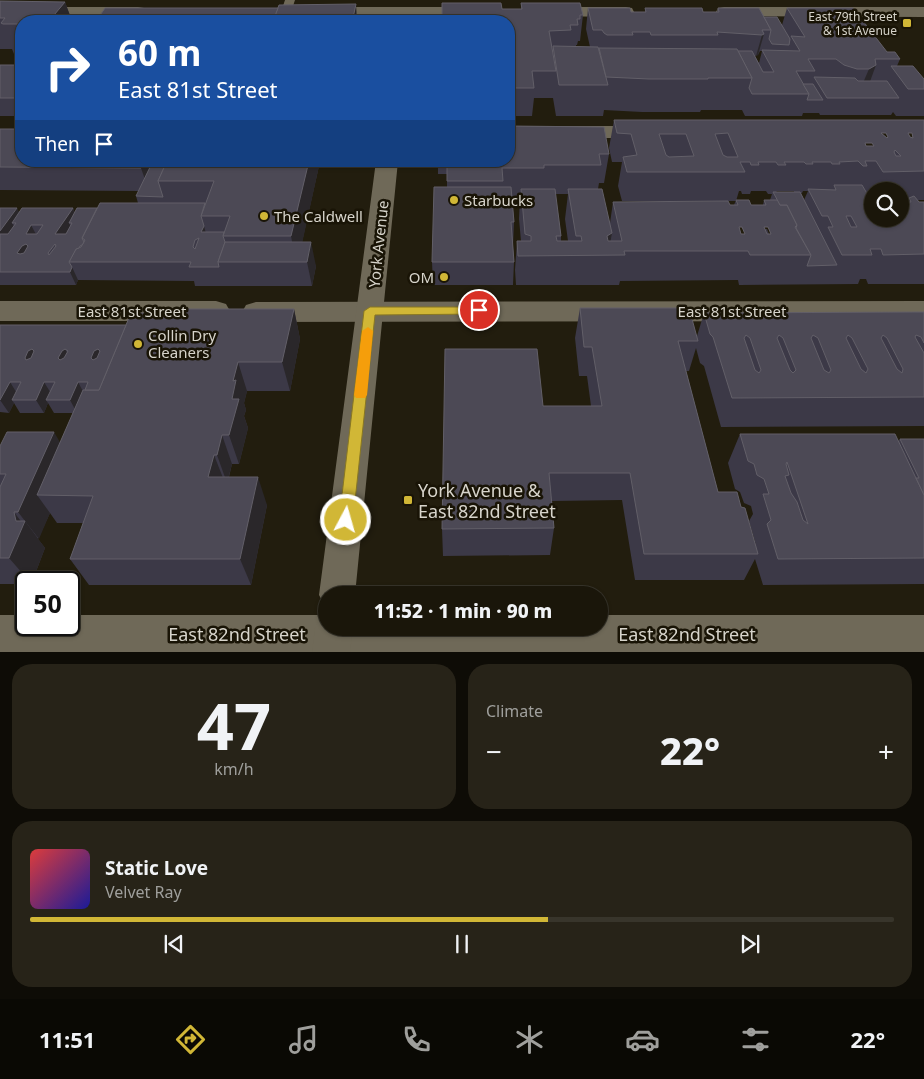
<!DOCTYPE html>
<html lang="en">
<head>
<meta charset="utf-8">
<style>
	body { margin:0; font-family:"Noto Sans",sans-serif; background:#272318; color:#f1f3f6; height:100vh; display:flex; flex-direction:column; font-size:19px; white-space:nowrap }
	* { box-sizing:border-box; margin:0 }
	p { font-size:16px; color:#9f9f9c }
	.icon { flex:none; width:28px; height:28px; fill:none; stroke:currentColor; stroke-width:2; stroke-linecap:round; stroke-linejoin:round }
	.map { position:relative; height:652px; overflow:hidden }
	.drawer { display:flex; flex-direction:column; gap:12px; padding:12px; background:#0e0c06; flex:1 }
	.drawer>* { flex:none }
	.hud { position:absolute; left:15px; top:15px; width:500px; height:152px; border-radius:20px; box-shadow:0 1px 4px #0004,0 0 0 1px #38352b; background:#1a4fa0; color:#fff; overflow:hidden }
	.fabs { position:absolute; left:864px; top:182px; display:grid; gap:10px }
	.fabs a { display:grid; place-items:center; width:45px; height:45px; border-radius:50%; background:#1a160a; box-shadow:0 1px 4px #0004,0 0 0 1px #38352b; font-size:25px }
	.speed { position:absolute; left:15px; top:571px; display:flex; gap:10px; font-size:25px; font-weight:700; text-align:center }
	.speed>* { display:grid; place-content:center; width:65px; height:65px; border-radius:50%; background:#1a160a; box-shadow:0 1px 4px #0004,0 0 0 1px #38352b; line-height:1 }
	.speed .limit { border:2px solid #111; border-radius:8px; background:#fff; color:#111 }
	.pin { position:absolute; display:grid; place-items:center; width:42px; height:42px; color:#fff; margin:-21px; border:2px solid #fff; border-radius:50%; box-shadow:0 1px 5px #0007 }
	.me { position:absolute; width:55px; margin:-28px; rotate:6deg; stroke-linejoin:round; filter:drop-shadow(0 0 4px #0008) }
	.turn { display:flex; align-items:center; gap:18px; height:105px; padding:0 20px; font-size:22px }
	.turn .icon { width:65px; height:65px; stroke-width:2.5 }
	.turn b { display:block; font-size:35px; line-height:42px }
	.then { display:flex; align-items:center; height:48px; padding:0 20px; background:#0003; gap:10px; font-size:19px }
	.big { font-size:38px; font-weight:800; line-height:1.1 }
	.drawer .widget { flex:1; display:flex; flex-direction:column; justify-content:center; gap:8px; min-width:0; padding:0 18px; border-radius:20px; background:#272318 }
	.drawer .dial { align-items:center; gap:0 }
	.dial b { font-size:65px; line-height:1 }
	.song { display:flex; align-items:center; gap:15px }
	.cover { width:60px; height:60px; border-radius:8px; background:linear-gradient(135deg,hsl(0 70% 55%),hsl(240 70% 35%)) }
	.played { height:5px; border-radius:2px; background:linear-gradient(90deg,#d1b736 60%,#38352b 60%) }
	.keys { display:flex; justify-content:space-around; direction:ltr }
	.heat { display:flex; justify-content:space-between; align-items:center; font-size:28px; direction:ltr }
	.drawer .tiles { flex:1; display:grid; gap:12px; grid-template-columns:1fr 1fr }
	.widget:last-child { grid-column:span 2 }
	.trip { position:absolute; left:318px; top:586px; width:290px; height:50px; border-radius:25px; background:#1a160a; box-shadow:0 1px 4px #0004,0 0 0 1px #38352b; font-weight:800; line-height:50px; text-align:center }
	.menu { display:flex; height:80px; justify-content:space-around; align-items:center; background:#0a0904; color:#9f9f9c }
	.menu .icon { width:35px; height:35px }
	.menu .active { color:#d1b736 }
	.menu b { font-size:22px; color:#f1f3f6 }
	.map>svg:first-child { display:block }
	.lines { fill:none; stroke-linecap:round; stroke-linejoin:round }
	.service { fill:#6f6958; fill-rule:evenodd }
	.minor { fill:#6f6958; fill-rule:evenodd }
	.secondary { fill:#6f6958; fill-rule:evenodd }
	.wall { fill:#3c3947; fill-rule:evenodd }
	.shaded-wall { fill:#2a272a }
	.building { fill:#4c4955; stroke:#625f68; fill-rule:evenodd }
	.route { fill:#d1b736; stroke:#887723 }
	.slow { fill:#f59e0b }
	.poi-dot { fill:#d1b736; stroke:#191406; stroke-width:2 }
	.labels { text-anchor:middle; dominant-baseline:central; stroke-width:5; stroke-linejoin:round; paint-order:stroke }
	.far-poi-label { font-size:12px; fill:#d7d4cb; stroke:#191406; text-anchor:end }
	.poi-label { font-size:15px; fill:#d7d4cb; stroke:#191406; text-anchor:start }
	.street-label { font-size:15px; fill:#d7d4cb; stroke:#191406 }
	.near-poi-label { font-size:18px; fill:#d7d4cb; stroke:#191406; text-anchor:start }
	.near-street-label { font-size:18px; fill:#d7d4cb; stroke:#191406 }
</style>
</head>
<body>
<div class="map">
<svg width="924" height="652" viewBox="0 0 924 652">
	<rect width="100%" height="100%" fill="#221d0e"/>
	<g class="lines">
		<!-- service -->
		<polygon class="service" points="285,0 295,0 291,12 286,15 281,12"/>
		<!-- minor -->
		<g class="minor">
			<polygon points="509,126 650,126 657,128 660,132 657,136 650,138 509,138"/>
			<polygon points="0,301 216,301 226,304 230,311 226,318 216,321 0,321"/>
			<polygon points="924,301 924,321 256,322 246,319 242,312 246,305 256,302"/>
			<polygon points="0,615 26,615 26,625 69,625 69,615 326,615 326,628 599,628 599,615 924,615 924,652 0,652"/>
		</g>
		<!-- secondary -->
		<g class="secondary">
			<polygon points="0,7 138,7 144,8 146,12 144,16 138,17 0,17"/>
			<polygon points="319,7 478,7 484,8 486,12 484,16 478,17 313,16 311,12 313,8"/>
			<polygon points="544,7 626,7 632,8 634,12 632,16 626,17 538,16 536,12 538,8"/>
			<polygon points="724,7 924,7 924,17 718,16 716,12 718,8"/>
			<polygon points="376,161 398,161 355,595 326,595 326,608 319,595"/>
			<polygon points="326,613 326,628 353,628 350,652 312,652 315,628 321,615"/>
		</g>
	</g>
	<!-- wall -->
	<g class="wall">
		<polygon points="0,1 65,2 72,21 21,21 21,56 17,56 14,54 12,49 0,49"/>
		<path d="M521,3L583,15L580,41H578L577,45H576V47H590L586,29L588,8L631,12H645V8L703,12H717L718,8L764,17L782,25L787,8L887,52L900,59L897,66L924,79V116H896L893,112L891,115H820L819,113H803L802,116H745L742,110H701L700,112H642L604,110L603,116H556L553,98H534L532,116H509V21L502,9H521ZM760,51H762L759,63L755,56L758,55Z"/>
		<rect x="0" y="65" width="21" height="51"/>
		<path d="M614,120H924V200H918L919,202H924V284H868L866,279H860L858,284L739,285L738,280L620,281L619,285H516L515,270L517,241H521L519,219L520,197H512L514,222L513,246L514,262L513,285H433L432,262L447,187V174H438V161H509V126L609,154L604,183H599L598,189L610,223L613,202L734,205L736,200L751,205H763L764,200H770L772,194H768L766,191H751L750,194H742L741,191H739L736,201H622L618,186L622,162H612L609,148ZM881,133H886L888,137L887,138ZM908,133H912L913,138L910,137ZM865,143H872L874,146H866ZM777,191H794V192H776ZM803,191H808L804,200L801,193H802ZM872,191H900V200H908L907,202H872ZM555,194H568L565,219L568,241H561V236ZM739,227H742L745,234H741ZM764,227H768L771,234H769L767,229H765Z"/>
		<polygon points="0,129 319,166 302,242 316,266 312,286 195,286 194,281 78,280 76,285 0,285 0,208 19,212 73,208 75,213 97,209 138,203 136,196 139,191 0,190"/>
		<polygon points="580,308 697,336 704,313 924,312 924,426 721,427 704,366 700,363 696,348 689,371 686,371 718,492 741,507 756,545 749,521 753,514 751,506 744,503 740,492 735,489 728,463 740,434 898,441 900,439 924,439 924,584 763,585 755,559 744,580 635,580 622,500 552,501 554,528 550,555 443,556 442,529 543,406 591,406 587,376 579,376 575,338"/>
		<polygon points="294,309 300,339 290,391 247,391 244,403 246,410 244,416 248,428 239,464 232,464 229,477 267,505 251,585 89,585 70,559 83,523 57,523 50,513 38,539 45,548 32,582 26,582 26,584 0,584 0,446 60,443 73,413 54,413 48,403 44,413 20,413 14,403 9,413 0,412 0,325 126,325 179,313"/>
	</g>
	<!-- shaded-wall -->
	<g class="shaded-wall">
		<polygon points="65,2 72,21 49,21"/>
		<polygon points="356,4 357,21 353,21 353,18"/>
		<polygon points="764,34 758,55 756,56 762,35"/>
		<polygon points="876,65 868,87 860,90 869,69"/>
		<polygon points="145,161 163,161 149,191 141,168"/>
		<polygon points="309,161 318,161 319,166 298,262 296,262 291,236"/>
		<polygon points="17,208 24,221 12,223 17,231 0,238 0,231"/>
		<polygon points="73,208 78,222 69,223 73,230 61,247 55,234"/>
		<polygon points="31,225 38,238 26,234"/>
		<polygon points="204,226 209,245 201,232"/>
		<polygon points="612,233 608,255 607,236"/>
		<polygon points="311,242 316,266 312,286 307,262"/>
		<polygon points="26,244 33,257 24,266 17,253 22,246"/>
		<polygon points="72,267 78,280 76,285 70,272"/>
		<polygon points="294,309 300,339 290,391 282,362"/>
		<polygon points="32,349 40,362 32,371 25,358 28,351"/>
		<polygon points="65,349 72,362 66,371 58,358 62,351"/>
		<polygon points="98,349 104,362 98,371 91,358 94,351"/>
		<polygon points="238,362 247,391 244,403 246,410 244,416 248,428 239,464 229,435 233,381"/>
		<polygon points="10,382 18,395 12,400 14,403 9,413 0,400"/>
		<polygon points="44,382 52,395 46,400 48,403 44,413 36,400"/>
		<polygon points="78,382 85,395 77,413 70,400"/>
		<polygon points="54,432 71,461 37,495 50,513 39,539 18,512"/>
		<polygon points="222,435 232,464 227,483 217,455"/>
		<polygon points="214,455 225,483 208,477"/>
		<polygon points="258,477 267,505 251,585 240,559"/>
		<polygon points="14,512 23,524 25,521 45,548 32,582 30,582 9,558 16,521"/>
	</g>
	<!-- building -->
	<g class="building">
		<polygon points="0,1 65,2 49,21 21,21 21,24 3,24 1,23 5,18 0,18"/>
		<polygon points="442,3 501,3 502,9 522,9 521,3 580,3 583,15 580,15 580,19 577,19 578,25 570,25 571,30 549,31 556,71 532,71 534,88 509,88 509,21 442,21"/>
		<polygon points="356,4 353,18 356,18 356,21 273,21 279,5"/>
		<polygon points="105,8 278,8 273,21 96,21"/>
		<polygon points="588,8 630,8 631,12 646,12 645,8 702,8 703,12 719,12 718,8 759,8 771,30 762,30 764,34 762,35 717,32 718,35 651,35 650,32 632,32 633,35 607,35 604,33 602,30 593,30"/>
		<polygon points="787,8 853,8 887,52 895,52 900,59 875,59 876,65 869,69 857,69 844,65 836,59 808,59 815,71 796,71 809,94 752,94 749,88 752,78 738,51 752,51 763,72 774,72 762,50 800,51 791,36 805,37"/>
		<polygon points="764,17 777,17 790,39 789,45 772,44 769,39 771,30"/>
		<polygon points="553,46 598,47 608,85 559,85"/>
		<polygon points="599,48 737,49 752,78 708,78 708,79 649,79 606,77"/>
		<rect x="0" y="65" width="21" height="33"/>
		<polygon points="891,66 913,66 924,79 924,89 908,89"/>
		<polygon points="814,77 855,78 858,81 887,81 899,98 827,98"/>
		<polygon points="803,84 813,84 823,100 807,100 809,94"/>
		<path d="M614,120H924V171L883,172L876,161H865L867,166H863L858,161L839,162L840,164H832L831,162H812L813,164H806L804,162H784L786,165H778L776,162H758L759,165H751L750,162H740L745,172H627L623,157L637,155L631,134L617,133ZM728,133L738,157H727L723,155L715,134ZM881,133H886L888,137L887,138ZM908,133H912L913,138L910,137ZM659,134H686L694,156L669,157L666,155ZM865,143H872L874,146H866ZM895,150L901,156H896L894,152Z"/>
		<polygon points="509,126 604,127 609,154 599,154 601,165 544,165 544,168 502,168 503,181 447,181 447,161 509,161"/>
		<polygon points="0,129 21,129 21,161 145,161 141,168 0,167"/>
		<polygon points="153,161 167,161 158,181 163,197 136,196"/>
		<polygon points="167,161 309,161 291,236 223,236 230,216 201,216 214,181 158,181"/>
		<path d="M834,185H862L872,202V219H900V202H911L909,198L914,196L919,202H924V254L883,255L881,249H870L872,255H842L828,227H833L828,216H822L808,189L836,190ZM846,216H851L857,227H851Z"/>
		<polygon points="434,187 511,187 514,222 511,222 514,262 432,262"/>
		<path d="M521,189H555L561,236H556L557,241H582L581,236H576L568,189H602L612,233L607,236L608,241H622L613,202L728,201L730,205H738L736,200H749L751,205H766L764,200H778L780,205H787L797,225L795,227L811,255H750L748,251H624L625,255L518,256L517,241H531V236L525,234ZM739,227H742L745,234H741ZM764,227H768L771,234H767Z"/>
		<polygon points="773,192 800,192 837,265 807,266 811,255 796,228 797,225 787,205 780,205"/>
		<path d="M100,203H205L201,216L204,226L201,232H224L223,236L225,242L218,262L219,267H189L191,262H69L76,249L81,247L85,240L82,238ZM199,238L195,249L193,247L195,240Z"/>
		<polygon points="0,208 17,208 0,231"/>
		<path d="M22,208H73L55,234H66L72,223H69L77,208H97L82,238L84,242L82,245L80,246L79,248L76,249L69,262L72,267L70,272H0V234H8L16,223H12ZM31,225H43L37,234H26ZM26,244L28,246L24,253L20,254L17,253L22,246ZM55,244L56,246L49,255L48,253Z"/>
		<polygon points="225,242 311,242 307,262 218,262"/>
		<polygon points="580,308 689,308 698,341 678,341 718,492 737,492 741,507 745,508 758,554 644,554 630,473 549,473 554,528 442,529 445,349 537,349 543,406 602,406 592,347 584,347"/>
		<polygon points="180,309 294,309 282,362 238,362 233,381 236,380 232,399 239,399 229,435 222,435 217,455 214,455 208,477 258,477 240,559 70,559 93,496 37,495 83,390 99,390 131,313 179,313"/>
		<path d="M924,312V343L921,337L916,335L915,337L924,353V397L732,398L713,337L710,334L704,313ZM746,335L750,338L761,370L759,373L755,370L744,338ZM779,335L783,338L796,370L793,373L790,370L777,338ZM813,335L818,338L831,370L829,373L824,370L811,338ZM848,335L852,338L868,369L866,373L861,369L846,338ZM883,335L887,338L903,369L902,373L897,369L881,338Z"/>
		<path d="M0,325H126L99,390H85L88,382H78L70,400H46L55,382H44L36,400H12L21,382H10L0,400ZM32,349L34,351L31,358L26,360L25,358L28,351ZM65,349L68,351L64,358L60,360L58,358L62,351ZM98,349L100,351L97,358L93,360L91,358L94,351Z"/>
		<polygon points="7,432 54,432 18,512 14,512 16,521 25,521 9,558 0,558 0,487 6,474 0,474 0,446"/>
		<path d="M740,434H895L924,495V558L778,559L767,524L771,520L763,494H769L764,479L757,475L754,464L748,461ZM787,462L808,524L803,520L797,502L791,493L785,476L789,475L786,464Z"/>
		<polygon points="900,439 924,439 924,495 916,478 919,478"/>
	</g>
	<!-- route -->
	<polygon class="route" points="370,307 479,307 485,310 479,314 375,315 353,520 351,525 346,526 341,525 339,520 364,311"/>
	<!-- slow -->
	<polygon class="slow" points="368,327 373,331 367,395 365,398 356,398 354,395 362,331"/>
	<!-- markers -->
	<g class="poi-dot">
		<rect x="902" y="18" width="10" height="10" rx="2.5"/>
		<circle cx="454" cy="200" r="5"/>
		<circle cx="264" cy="216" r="5"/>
		<circle cx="444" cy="277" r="5"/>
		<circle cx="138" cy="344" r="5"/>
		<rect x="403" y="495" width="10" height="10" rx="2.5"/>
	</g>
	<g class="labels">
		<!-- far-poi labels -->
		<g class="far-poi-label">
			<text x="897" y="16">East 79th Street<tspan x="897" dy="14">&amp; 1st Avenue</tspan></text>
		</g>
		<!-- poi labels -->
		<g class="poi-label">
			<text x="464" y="200">Starbucks</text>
			<text x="274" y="216">The Caldwell</text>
			<text x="434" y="277" text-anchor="end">OM</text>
			<text x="148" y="335">Collin Dry<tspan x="148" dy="17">Cleaners</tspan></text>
		</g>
		<!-- street labels -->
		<g class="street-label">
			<text transform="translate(378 244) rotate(-84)">York Avenue</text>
			<text x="132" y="311">East 81st Street</text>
			<text x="732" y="311">East 81st Street</text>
		</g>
		<!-- near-poi labels -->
		<g class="near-poi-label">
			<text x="418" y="490">York Avenue &amp;<tspan x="418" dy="21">East 82nd Street</tspan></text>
		</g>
		<!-- near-street labels -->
		<g class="near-street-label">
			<text x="237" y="634">East 82nd Street</text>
			<text x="687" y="634">East 82nd Street</text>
		</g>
	</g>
</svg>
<div class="fabs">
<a><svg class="icon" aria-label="search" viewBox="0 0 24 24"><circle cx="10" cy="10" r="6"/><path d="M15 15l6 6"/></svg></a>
</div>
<div class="speed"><div class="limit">50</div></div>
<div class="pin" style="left:479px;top:310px;background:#d93025"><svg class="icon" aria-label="arrive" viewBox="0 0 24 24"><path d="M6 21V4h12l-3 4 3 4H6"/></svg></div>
<svg class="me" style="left:346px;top:520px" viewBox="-20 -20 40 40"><circle r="17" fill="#d1b736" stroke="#fff" stroke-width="3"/><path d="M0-11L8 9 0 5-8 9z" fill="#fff"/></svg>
<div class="trip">11:52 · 1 min · 90 m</div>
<div class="hud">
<div class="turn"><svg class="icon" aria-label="right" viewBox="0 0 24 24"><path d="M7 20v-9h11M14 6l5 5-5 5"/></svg><div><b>60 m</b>East 81st Street</div></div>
<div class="then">Then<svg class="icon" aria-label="arrive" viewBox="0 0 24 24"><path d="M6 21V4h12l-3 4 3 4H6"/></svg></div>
</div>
</div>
<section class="drawer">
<div class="tiles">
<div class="widget dial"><b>47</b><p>km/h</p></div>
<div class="widget"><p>Climate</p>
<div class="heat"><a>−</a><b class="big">22°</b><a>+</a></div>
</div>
<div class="widget">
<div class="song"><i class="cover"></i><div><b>Static Love</b><p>Velvet Ray</p></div></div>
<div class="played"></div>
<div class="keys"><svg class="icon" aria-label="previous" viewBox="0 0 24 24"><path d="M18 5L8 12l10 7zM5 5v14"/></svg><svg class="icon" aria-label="pause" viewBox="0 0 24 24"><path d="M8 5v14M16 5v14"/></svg><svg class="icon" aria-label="next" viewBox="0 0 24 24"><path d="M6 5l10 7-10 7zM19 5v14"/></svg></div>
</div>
</div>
</section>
<nav class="menu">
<b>11:51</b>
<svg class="icon active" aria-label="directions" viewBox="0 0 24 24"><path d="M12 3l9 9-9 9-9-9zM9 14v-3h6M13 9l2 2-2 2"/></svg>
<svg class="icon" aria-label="music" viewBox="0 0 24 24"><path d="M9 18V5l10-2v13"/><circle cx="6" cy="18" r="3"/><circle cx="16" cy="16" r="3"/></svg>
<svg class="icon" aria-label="phone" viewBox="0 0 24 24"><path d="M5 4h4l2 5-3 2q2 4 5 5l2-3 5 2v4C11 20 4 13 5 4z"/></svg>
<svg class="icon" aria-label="climate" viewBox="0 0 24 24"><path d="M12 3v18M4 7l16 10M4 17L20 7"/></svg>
<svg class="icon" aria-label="car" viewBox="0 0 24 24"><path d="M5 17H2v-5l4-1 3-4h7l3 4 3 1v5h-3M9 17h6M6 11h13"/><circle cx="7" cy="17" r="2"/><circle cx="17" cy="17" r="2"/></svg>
<svg class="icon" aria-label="filters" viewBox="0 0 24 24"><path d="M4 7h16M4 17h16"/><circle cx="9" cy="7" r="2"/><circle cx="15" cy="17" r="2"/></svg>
<b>22°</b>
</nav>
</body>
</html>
